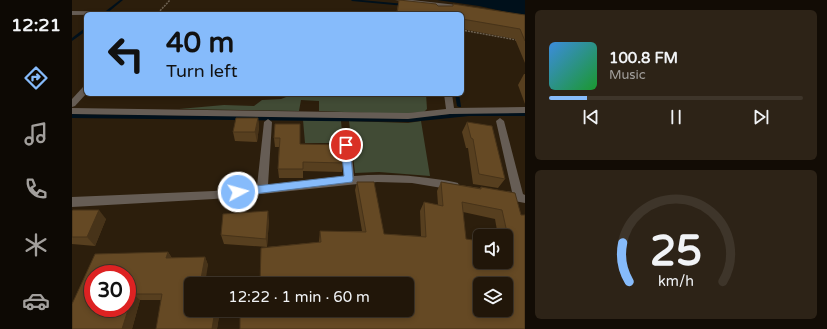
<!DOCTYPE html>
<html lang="en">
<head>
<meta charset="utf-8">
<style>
	body { margin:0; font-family:"Varela Round",sans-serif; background:#2d2317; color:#f1f3f6; height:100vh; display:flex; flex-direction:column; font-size:15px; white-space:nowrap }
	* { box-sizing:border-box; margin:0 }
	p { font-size:13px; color:#a29f9c }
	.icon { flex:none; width:22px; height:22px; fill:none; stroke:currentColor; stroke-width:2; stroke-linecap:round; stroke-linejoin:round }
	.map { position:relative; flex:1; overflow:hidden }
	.sheet { display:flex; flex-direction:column; gap:10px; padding:10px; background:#120c05; width:302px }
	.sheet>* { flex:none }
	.hud { position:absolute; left:12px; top:12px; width:380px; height:84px; border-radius:6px; box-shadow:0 2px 6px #0003,0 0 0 1px #3e352a; background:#86bbfb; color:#111; overflow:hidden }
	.buttons { position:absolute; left:401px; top:229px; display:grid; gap:8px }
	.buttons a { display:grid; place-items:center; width:40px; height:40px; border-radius:6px; background:#211609; box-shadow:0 2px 6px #0003,0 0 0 1px #3e352a; font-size:20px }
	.speed { position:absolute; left:12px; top:265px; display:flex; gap:8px; font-size:20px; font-weight:700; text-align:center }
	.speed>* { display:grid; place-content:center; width:52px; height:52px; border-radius:50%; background:#211609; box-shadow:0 2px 6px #0003,0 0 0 1px #3e352a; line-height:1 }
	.speed .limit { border:6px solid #d22; background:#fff; color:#111 }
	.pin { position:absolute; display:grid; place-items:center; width:34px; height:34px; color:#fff; margin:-17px; border:2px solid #fff; border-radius:50%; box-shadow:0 1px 4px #0007 }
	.me { position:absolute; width:44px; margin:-22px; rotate:84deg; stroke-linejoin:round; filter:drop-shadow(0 0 3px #0008) }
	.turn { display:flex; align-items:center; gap:14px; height:84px; padding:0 16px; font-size:18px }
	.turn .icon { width:52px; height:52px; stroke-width:2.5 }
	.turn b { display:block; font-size:28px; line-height:34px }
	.sheet .card { flex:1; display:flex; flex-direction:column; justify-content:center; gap:6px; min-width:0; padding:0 14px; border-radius:6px; background:#2d2317 }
	.sheet .dial { align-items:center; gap:0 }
	.dial svg { height:104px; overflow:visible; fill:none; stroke:#3e352a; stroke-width:7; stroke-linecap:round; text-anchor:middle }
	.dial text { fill:#f1f3f6; stroke:none }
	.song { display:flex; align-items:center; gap:12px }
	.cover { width:48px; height:48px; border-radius:6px; background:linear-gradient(135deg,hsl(210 70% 55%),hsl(130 70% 35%)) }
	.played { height:4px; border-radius:2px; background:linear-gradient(90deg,#86bbfb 15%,#3e352a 15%) }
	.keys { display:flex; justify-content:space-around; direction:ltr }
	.trip { position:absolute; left:112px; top:277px; width:230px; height:40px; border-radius:6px; background:#211609; box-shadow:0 2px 6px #0003,0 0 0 1px #3e352a; font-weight:600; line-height:40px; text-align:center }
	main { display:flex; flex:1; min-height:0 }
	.tabs { display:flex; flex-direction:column; width:72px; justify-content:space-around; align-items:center; background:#0d0904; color:#a29f9c }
	.tabs .icon { width:28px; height:28px }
	.tabs .selected { color:#86bbfb }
	.tabs b { font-size:18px; color:#f1f3f6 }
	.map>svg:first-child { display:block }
	.green { fill:#414b35 }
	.water { fill:#00101b }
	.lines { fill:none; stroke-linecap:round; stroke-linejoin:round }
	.stream { fill:#00101b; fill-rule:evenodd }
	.path { stroke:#6f6353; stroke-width:1.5; stroke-dasharray:2 1; stroke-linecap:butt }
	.street { fill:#665d55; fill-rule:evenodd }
	.wall { fill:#573f1f; fill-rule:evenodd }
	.shaded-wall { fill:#473319 }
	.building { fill:#654924; stroke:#473319; fill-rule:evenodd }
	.route { fill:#86bbfb; stroke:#577aa3 }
</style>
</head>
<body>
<main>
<nav class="tabs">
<b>12:21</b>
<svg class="icon selected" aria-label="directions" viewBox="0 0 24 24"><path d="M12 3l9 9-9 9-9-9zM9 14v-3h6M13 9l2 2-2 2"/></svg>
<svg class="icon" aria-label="music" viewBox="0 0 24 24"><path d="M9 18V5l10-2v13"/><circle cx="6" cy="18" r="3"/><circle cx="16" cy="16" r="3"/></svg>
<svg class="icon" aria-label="phone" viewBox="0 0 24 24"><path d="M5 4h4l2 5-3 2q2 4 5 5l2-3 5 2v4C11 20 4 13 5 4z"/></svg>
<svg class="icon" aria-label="climate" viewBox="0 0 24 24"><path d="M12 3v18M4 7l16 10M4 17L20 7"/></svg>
<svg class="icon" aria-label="car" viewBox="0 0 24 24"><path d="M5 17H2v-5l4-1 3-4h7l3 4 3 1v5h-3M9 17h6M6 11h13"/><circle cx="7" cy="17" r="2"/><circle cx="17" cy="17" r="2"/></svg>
</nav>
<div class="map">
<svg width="453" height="329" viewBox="0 0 453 329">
	<rect width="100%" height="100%" fill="#2c1e0c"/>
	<!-- green -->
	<g class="green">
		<polygon points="222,94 354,94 355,109 352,112 322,114 247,111 247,101 229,100 227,111 107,109 152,105 182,106 190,100 209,99"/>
		<polygon points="231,120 269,121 271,143 233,143"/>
		<polygon points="277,121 336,123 349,121 358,176 307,172 283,173"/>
	</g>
	<!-- water -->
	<polygon class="water" points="365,0 453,0 453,16 407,6"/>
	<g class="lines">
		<!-- stream -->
		<g class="stream">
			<polygon points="48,0 51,0 34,14 30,14"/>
			<polygon points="279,0 289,0 333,4 335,5 333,6 280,1"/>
			<polygon points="13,28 14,28 14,31 0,41 0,38"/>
			<polygon points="383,94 387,94 389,106 389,107 387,107 385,106"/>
			<polygon points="397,112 453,112 453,116 397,116 339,122 0,118 0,114 339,118"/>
		</g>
		<!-- path -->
		<g class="path">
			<polyline points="86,13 98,0"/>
			<polyline points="390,30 445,40"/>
		</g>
		<!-- street -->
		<g class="street">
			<polygon points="323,0 340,0 394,6 397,8 394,10"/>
			<polygon points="0,11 76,12 79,14 0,15"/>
			<polygon points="11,87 14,87 14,94 3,106 0,107 0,99"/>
			<polygon points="372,94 380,94 382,108 453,107 453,113 378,114 336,119 0,114 0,108 336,113 374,109"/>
			<polygon points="428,118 432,121 451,194 453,195 453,203 427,198 426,195 427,192 431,191 440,192 424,121"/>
			<path d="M196,119L200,122L196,185L272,177L269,145L274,142L279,145L282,176C316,173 348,176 382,182L386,183L387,186L386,189L382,190L340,183L305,182L142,199L0,207V197L142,191L185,186L192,122Z"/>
		</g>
	</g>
	<!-- wall -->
	<g class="wall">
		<polygon points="327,0 366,6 453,15 453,63 443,39 390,29 390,14 324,14"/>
		<polygon points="452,74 453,74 453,104 446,85"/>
		<polygon points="186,118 187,127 185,142 163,141 161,132"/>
		<polygon points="395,122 433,179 426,188 401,184 396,148 394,148 390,132"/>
		<polygon points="203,124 228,144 271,163 270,172 231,171 231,178 207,178 206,169 207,147 203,147 202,138"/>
		<path d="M285,182L312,234L349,236L348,211L352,202L366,205L365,191L369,182L408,188L409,187L443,193L453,329L335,310L195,247L152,244L149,235L197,220L195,247L247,242L248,231H290L283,190ZM391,212L423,219L426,236H434V262L394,239Z"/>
		<polygon points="0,211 34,219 23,246 0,244"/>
		<polygon points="96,252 100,258 133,257 136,265 119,310 148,310 145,329 89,300 68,300 60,329 0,329"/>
	</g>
	<!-- shaded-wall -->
	<g class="shaded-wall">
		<polygon points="186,118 187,127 185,142 183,132"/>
		<polygon points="27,210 34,219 23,246 15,237"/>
		<polygon points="196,211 197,220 195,247 194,239"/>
		<polygon points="96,252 101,260 94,258"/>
		<polygon points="133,257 136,265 133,284 128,284"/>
		<polygon points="61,294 68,300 60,329 50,329"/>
		<polygon points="143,310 148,310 145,329 140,329"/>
	</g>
	<!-- building -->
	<g class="building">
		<polygon points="327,0 364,4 366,6 381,6 381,4 453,15 453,41 448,29 390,19 390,14 325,14"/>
		<polygon points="164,118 186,118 183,132 161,132"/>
		<polygon points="395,122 420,126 433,179 407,174 401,139 399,138"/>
		<polygon points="203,124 228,124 228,144 270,145 271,163 231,162 231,169 206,169 208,138 202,138"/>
		<path d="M285,182H302L312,234L354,237L352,202L371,206L369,182L409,189V187L443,193L449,215H453V329H168V310H335V284H188L189,248L249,242L248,231L294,232ZM390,202L430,210L438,246H434V262H408V241L394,239ZM408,284H434V310H408Z"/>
		<polygon points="1,210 27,210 15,237 0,237 0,211"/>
		<polygon points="196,211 194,239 149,235 151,214"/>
		<path d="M96,252L94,258L133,257L128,284H119V310H143L140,329H84L90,294H61L50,329H0V304L23,254ZM21,274H55V308H21Z"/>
	</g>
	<!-- route -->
	<polygon class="route" points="274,142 278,145 281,179 280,182 166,196 161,192 166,188 272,176 269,145"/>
</svg>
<div class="buttons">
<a><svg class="icon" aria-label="sound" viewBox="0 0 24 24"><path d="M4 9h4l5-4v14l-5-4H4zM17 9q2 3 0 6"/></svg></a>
<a><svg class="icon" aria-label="layers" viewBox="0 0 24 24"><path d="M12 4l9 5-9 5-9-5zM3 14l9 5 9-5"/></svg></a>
</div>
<div class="speed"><div class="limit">30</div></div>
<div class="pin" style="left:274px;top:145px;background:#d93025"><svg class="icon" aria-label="arrive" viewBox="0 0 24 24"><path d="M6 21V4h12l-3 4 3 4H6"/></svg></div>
<svg class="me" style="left:166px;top:192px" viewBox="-20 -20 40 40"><circle r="17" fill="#86bbfb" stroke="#fff" stroke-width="3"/><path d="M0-11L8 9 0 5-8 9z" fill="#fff"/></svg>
<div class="trip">12:22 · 1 min · 60 m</div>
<div class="hud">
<div class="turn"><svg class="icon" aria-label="left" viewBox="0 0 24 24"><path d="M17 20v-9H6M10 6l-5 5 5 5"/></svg><div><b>40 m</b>Turn left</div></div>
</div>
</div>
<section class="sheet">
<div class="card">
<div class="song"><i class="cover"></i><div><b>100.8 FM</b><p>Music</p></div></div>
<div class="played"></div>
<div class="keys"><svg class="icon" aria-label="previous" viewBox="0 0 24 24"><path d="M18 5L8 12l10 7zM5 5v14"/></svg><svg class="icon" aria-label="pause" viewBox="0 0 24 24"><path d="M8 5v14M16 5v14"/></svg><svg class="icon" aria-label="next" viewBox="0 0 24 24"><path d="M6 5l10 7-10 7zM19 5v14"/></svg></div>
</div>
<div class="card dial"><svg viewBox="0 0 100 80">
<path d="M14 69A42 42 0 1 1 86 69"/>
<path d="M14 69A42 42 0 0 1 9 39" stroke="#86bbfb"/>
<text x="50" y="56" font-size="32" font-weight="700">25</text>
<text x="50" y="72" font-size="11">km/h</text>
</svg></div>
</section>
</main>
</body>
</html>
